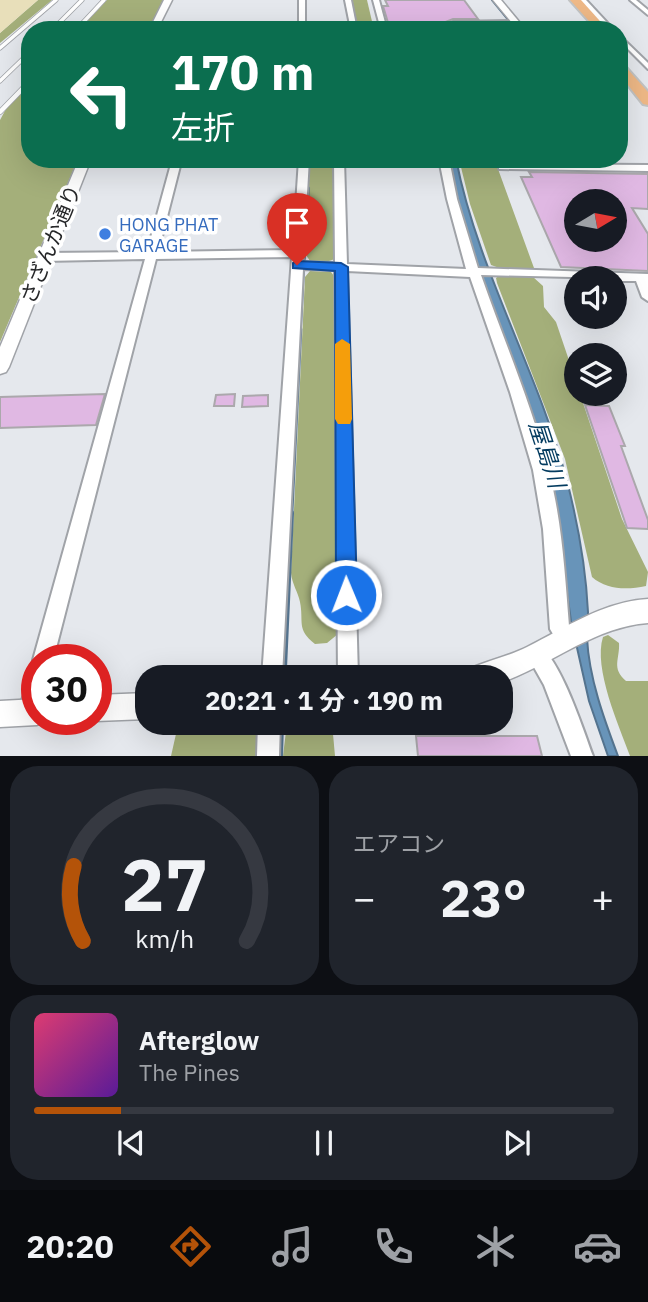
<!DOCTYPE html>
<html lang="ja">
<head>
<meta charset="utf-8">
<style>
	body { margin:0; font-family:"IBM Plex Sans","Noto Sans JP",sans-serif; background:#20242c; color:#f1f3f6; height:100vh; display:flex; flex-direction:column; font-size:26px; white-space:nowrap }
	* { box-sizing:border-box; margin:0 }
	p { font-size:23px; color:#9ea1a6 }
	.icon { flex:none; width:38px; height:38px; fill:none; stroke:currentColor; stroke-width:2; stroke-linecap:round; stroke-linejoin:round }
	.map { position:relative; height:756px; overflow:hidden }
	.panel { display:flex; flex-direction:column; gap:10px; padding:10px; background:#0d0f14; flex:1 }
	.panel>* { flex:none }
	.hud { position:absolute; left:21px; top:21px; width:607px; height:147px; border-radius:28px; box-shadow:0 7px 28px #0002; background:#0b6e4f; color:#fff; overflow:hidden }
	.needle { width:46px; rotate:80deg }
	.controls { position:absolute; left:564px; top:189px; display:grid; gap:14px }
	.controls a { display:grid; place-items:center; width:63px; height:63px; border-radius:50%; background:#171b24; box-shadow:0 7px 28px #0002; font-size:35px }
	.speed { position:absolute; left:21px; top:644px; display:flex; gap:14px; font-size:35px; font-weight:700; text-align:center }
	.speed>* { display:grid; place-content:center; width:91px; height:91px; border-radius:50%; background:#171b24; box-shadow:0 7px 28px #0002; line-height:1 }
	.speed .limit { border:10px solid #d22; background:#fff; color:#111 }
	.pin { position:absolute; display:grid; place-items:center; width:60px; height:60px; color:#fff; margin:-72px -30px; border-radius:50% 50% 50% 0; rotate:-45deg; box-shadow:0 0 7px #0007 }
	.pin .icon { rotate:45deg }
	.me { position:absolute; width:77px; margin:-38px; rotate:359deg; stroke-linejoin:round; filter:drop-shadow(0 0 5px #0008) }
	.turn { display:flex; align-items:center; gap:24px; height:147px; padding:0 35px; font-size:32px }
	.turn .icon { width:91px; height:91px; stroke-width:2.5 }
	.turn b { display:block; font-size:49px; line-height:60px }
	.big { font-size:52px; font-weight:700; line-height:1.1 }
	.panel .widget { flex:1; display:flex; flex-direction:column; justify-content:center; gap:10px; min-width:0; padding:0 24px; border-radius:28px; background:#20242c }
	.panel .dial { align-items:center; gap:0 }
	.dial svg { height:182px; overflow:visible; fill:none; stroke:#363941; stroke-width:7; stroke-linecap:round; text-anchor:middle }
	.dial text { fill:#f1f3f6; stroke:none }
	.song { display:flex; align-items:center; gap:21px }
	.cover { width:84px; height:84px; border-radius:10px; background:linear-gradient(135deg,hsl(340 70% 55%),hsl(270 70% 35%)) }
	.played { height:7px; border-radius:4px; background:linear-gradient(90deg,#b45309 15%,#363941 15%) }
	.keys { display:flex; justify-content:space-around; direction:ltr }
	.heat { display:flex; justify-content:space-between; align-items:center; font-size:38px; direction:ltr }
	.panel .tiles { flex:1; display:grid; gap:10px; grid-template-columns:1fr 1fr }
	.widget:last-child { grid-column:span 2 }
	.trip { position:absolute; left:135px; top:665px; width:378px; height:70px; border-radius:28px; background:#171b24; box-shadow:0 7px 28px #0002; font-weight:700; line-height:70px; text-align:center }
	.tab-bar { display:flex; height:112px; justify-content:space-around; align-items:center; background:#090b0e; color:#9ea1a6 }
	.tab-bar .icon { width:49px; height:49px }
	.tab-bar .current { color:#b45309 }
	.tab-bar b { font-size:32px; color:#f1f3f6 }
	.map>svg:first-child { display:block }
	.forest { fill:#a4af7a }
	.sand { fill:#e8dfba }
	.water { fill:#6894b9; stroke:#54738e; stroke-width:2 }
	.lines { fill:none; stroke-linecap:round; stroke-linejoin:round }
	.stream-far4 { stroke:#54738e; stroke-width:2 }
	.stream-far3 { stroke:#54738e; stroke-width:2.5 }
	.stream-far2 { stroke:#54738e; stroke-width:3.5 }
	.stream-far1 { stroke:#54738e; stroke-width:4.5 }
	.stream { stroke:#54738e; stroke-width:6 }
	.building { fill:#e0b8e3; stroke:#aba8ac; stroke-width:2; fill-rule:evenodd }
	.service-far1-casing { stroke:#a0a3a8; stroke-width:5 }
	.service-casing { stroke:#a0a3a8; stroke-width:6 }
	.minor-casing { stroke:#a0a3a8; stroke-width:4 }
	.tertiary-casing { stroke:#a0a3a8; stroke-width:3 }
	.trunk-casing { stroke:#c2c3c3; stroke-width:4 }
	.service-far1 { stroke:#fff; stroke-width:3.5 }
	.service { stroke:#fff; stroke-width:4.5 }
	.minor { fill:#fff; fill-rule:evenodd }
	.tertiary { fill:#fff; fill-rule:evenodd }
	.trunk { fill:#eeb886; fill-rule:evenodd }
	.route { fill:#1a73e8; stroke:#114b97; stroke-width:2 }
	.slow { fill:#f59e0b }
	.shop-dot { fill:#3f7fe0; stroke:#fff; stroke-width:2.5 }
	.labels { text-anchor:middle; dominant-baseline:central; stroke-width:7; stroke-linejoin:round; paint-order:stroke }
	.far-shop-label { font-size:18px; fill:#366cbe; stroke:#fff; text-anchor:start }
	.street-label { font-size:21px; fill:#262729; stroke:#fff }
	.water-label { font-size:23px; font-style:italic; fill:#033b5f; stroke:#fff }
</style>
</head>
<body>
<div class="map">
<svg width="648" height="756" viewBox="0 0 648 756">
	<rect width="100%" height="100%" fill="#e5e8ed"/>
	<!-- forest -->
	<g class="forest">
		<polygon points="38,0 52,0 0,43 0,33"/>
		<polygon points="107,0 163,0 148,30 79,30"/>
		<polygon points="350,0 367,0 374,30 357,30"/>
		<polygon points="30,84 30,159 78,159 0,342 0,120 6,109"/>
		<polygon points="310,159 336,159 335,259 326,262 310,261 306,255"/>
		<polygon points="459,159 497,159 498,169 534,268 505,270 491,265 470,204"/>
		<path d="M310,271L331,272L337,280L339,621L338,634L327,643L315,644C296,629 304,622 300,602C298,592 292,584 291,573L305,277Z"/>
		<path d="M500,275L533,277L543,286L544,307L556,322L576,381V394H580L622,519L648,572L646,586C627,590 607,590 592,577L565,459L497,283L496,278Z"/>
		<path d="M608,635L619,643C620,659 611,668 626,681H648V756H630C619,726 593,668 603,637Z"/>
		<path d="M187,723H252C261,733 260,744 259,756H171L176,734Z"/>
		<polygon points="287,723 332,723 335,756 283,756"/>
	</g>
	<!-- sand -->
	<polygon class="sand" points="0,0 38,0 0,33"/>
	<!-- water -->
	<path class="water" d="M447,159H456C478,271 538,371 567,481C577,520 586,570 588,612C588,620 586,629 587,638C589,678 604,719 618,756H608L589,701L571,621L551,480L477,270L454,192Z"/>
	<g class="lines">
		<!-- stream-far4 -->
		<g class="stream-far4">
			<polyline points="492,0 510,22"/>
			<polyline points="511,24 516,30"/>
		</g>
		<!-- stream-far3 -->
		<g class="stream-far3">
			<polyline points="486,165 504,165"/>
			<polyline points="307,190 308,180"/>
		</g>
		<!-- stream-far2 -->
		<g class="stream-far2">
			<polyline points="304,259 308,188"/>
			<polyline points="300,331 303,272"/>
		</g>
		<!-- stream-far1 -->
		<polyline class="stream-far1" points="291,515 300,329"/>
		<!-- stream -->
		<g class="stream">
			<polyline points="284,668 291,513"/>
			<polyline points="31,682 36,663"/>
			<polyline points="280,756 281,724"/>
		</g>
	</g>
	<!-- building -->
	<g class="building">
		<polygon points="385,0 464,0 478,19 453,19 438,25 389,26 383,6 388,6"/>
		<path d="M529,172L648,174V209L632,208L648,234V271L561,267L521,177H532ZM576,201H614V240H576Z"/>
		<polygon points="105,394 96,425 0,428 0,397"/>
		<polygon points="235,394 234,406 214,406 216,395"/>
		<polygon points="268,395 268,406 242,407 243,396"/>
		<polygon points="585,405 609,406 625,446 621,446 648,520 648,529 627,528"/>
		<polygon points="416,736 537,736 542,756 418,756"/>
	</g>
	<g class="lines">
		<defs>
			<g id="service-far1">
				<polyline points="52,30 82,0"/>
				<polyline points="76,30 104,0"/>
				<polyline points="0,48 56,0"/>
				<polyline points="0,81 30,52"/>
			</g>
			<polyline id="service" points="0,112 30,81"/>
			<g id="minor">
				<rect x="299" y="0" width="6" height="30"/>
				<polygon points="345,0 351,0 357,30 351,30"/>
				<polygon points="373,0 379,0 387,30 381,30"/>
				<polygon points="580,0 586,0 614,30 607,30"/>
				<polygon points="630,0 636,0 648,10 648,15"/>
				<polygon points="516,21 518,24 454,26 455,30 449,30 447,26 453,22"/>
				<polygon points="620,36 648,63 648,69 620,41"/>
				<path d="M201,159H244L240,162L180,166L158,252L293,250L299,159H309L303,262L335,263L334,159H344L347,264L466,269L447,199L439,159H449L457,199L478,268L648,274V301L642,297L636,281H614V278L481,275C504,341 532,405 549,472C562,522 565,574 569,626L577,639L574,646L567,649L560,646L550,629L543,529L533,470L510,392L470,277L347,271L358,677H338L335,270L303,269L282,677H262L292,257L156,259L53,660H37L36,667L33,660L145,259L44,261L38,257L44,253L147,252L171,164L176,161Z"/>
				<polygon points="502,164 648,165 648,171 499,169 499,165"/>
				<path d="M537,645C559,654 584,732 593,756H571L544,685L527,655L530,648Z"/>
				<polygon points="37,674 37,719 29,723 21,720 18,712 30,677"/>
				<polygon points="258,723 280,723 279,756 257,756"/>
			</g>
			<g id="tertiary">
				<polygon points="164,0 172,0 157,30 149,30"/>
				<polygon points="493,0 501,0 526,30 518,30"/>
				<polygon points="79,159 91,159 9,367 6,372 0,374 0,347"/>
				<path d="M648,599V623C594,627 551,665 500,683V677H467L471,668C490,660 509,656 527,647C567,627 602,602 648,599Z"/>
				<polygon points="147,693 147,719 96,721 91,719 96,719 96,695"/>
				<polygon points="37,699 37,719 47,719 46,721 37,725 0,727 0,701"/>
			</g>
			<g id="trunk">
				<polygon points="570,0 581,0 608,30 597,30"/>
				<polygon points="620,64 624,65 648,92 648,105 643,104 620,75"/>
			</g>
		</defs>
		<!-- service-far1 casing -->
		<use href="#service-far1" class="service-far1-casing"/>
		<!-- service casing -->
		<use href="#service" class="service-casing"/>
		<!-- minor casing -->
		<use href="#minor" class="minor-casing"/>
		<!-- tertiary casing -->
		<use href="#tertiary" class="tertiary-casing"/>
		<!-- trunk casing -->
		<use href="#trunk" class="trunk-casing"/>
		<!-- service-far1 -->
		<use href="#service-far1" class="service-far1"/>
		<!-- service -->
		<use href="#service" class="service"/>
		<!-- minor -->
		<use href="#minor" class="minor"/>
		<!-- tertiary -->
		<use href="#tertiary" class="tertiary"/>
		<!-- trunk -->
		<use href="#trunk" class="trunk"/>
	</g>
	<!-- route -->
	<polygon class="route" points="297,261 341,263 348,267 357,595 354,603 346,606 339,603 336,595 335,271 293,268 293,263"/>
	<!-- slow -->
	<polygon class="slow" points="342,339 350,344 352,419 350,424 338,424 335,419 335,344"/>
	<!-- markers -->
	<circle class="shop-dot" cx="105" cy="234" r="7"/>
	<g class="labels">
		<!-- far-shop labels -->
		<g class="far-shop-label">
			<text x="119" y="224">HONG PHAT<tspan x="119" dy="21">GARAGE</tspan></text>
		</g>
		<!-- street labels -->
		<g class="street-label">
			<text transform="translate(50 244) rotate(-68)">さざんか通り</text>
		</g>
		<!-- water labels -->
		<g class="water-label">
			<text transform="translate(548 454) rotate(72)">屋島川</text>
		</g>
	</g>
</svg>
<div class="controls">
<a><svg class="needle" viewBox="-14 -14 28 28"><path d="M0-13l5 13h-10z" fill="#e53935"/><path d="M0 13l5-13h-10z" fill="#9ea1a6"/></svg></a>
<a><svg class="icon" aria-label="sound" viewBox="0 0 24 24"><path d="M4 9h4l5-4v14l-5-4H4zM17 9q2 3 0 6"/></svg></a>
<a><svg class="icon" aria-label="layers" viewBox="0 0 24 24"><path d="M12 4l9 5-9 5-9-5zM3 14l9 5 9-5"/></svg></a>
</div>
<div class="speed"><div class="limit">30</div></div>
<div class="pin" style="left:297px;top:265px;background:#d93025"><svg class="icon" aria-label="arrive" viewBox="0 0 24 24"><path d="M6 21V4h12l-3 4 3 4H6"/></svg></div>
<svg class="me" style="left:346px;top:595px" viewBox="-20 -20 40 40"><circle r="17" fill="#1a73e8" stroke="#fff" stroke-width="3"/><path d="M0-11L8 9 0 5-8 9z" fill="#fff"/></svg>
<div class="trip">20:21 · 1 分 · 190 m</div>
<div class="hud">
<div class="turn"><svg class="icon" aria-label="left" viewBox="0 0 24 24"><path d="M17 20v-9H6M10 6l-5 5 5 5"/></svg><div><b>170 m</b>左折</div></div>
</div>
</div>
<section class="panel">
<div class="tiles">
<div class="widget dial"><svg viewBox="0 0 100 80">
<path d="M14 69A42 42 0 1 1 86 69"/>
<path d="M14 69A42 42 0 0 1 10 36" stroke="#b45309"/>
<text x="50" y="56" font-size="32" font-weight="700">27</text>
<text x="50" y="72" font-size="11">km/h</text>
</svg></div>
<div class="widget"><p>エアコン</p>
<div class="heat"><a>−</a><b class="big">23°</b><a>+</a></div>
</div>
<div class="widget">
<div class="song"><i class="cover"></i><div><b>Afterglow</b><p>The Pines</p></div></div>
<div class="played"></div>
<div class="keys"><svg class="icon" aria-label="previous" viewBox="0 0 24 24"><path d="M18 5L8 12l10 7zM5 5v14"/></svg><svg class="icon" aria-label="pause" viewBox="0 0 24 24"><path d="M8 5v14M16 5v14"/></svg><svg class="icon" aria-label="next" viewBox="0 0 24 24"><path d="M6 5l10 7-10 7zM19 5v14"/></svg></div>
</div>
</div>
</section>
<nav class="tab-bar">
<b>20:20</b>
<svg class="icon current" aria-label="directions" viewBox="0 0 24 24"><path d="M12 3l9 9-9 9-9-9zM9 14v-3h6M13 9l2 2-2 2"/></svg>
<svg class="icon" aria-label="music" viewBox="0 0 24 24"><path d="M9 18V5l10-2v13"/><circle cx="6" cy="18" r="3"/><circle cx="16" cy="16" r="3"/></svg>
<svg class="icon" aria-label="phone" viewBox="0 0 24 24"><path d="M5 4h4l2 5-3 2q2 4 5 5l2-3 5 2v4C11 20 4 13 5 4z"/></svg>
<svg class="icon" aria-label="climate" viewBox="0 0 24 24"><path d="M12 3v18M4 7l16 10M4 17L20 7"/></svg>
<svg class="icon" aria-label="car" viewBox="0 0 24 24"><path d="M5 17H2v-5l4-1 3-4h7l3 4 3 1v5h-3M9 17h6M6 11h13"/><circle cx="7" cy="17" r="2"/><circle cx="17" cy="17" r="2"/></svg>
</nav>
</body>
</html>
